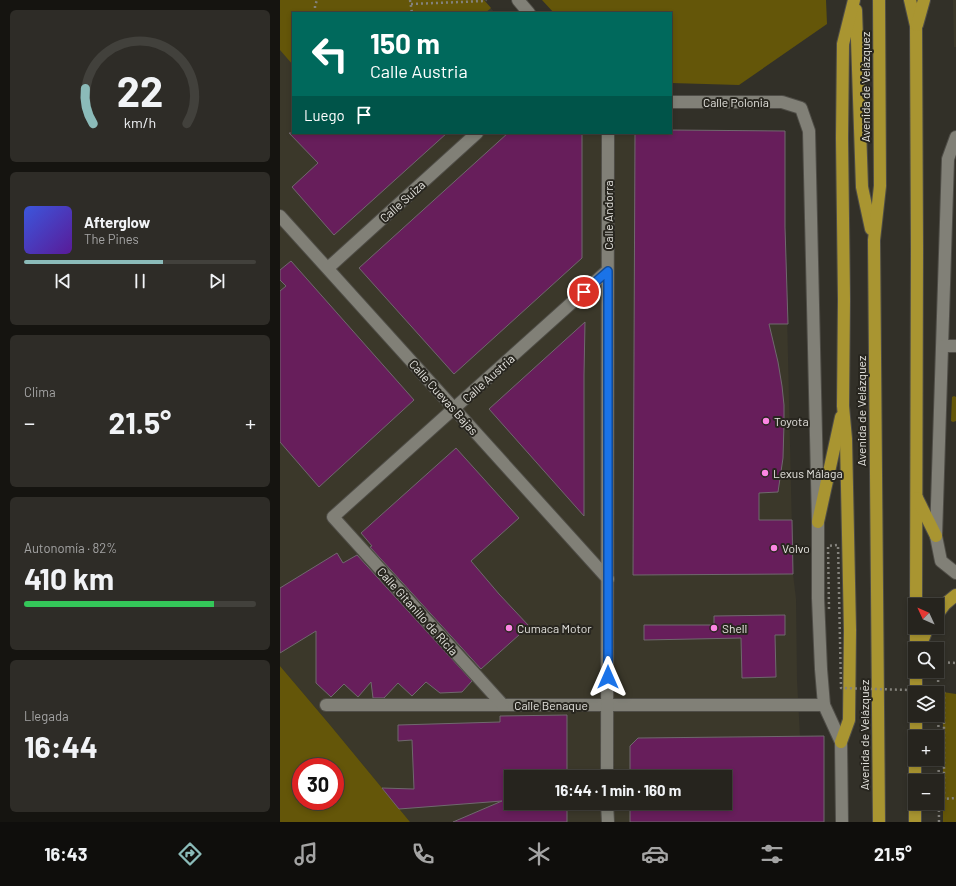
<!DOCTYPE html>
<html lang="es">
<head>
<meta charset="utf-8">
<style>
	body { margin:0; font-family:Barlow,sans-serif; background:#2e2c27; color:#f1f3f6; height:100vh; display:flex; flex-direction:column; font-size:15px; white-space:nowrap }
	* { box-sizing:border-box; margin:0 }
	p { font-size:13px; color:#a4a4a4 }
	.icon { flex:none; width:22px; height:22px; fill:none; stroke:currentColor; stroke-width:2; stroke-linecap:round; stroke-linejoin:round }
	.map { position:relative; flex:1; overflow:hidden }
	.details { display:flex; flex-direction:column; gap:10px; padding:10px; background:#151410; width:280px }
	.details>* { flex:none }
	.banner { position:absolute; left:12px; top:12px; width:380px; height:122px; border-radius:0px; box-shadow:0 2px 6px #0003,0 0 0 1px #42413c; background:#00695c; color:#fff; overflow:hidden }
	.needle { width:26px; rotate:314deg }
	.fabs { position:absolute; left:628px; top:598px; display:grid; gap:8px }
	.fabs a { display:grid; place-items:center; width:36px; height:36px; border-radius:0px; background:#26241e; box-shadow:0 2px 6px #0003,0 0 0 1px #42413c; font-size:20px }
	.speed { position:absolute; left:12px; top:758px; display:flex; gap:8px; font-size:20px; font-weight:700; text-align:center }
	.speed>* { display:grid; place-content:center; width:52px; height:52px; border-radius:50%; background:#26241e; box-shadow:0 2px 6px #0003,0 0 0 1px #42413c; line-height:1 }
	.speed .limit { border:6px solid #d22; background:#fff; color:#111 }
	.pin { position:absolute; display:grid; place-items:center; width:34px; height:34px; color:#fff; margin:-17px; border:2px solid #fff; border-radius:50%; box-shadow:0 1px 4px #0007 }
	.me { position:absolute; width:44px; margin:-22px; rotate:0deg; stroke-linejoin:round; filter:drop-shadow(0 0 3px #0008) }
	.turn { display:flex; align-items:center; gap:14px; height:84px; padding:0 12px; font-size:18px }
	.turn .icon { width:52px; height:52px; stroke-width:2.5 }
	.turn b { display:block; font-size:28px; line-height:34px }
	.then { display:flex; align-items:center; height:38px; padding:0 12px; background:#0003; gap:8px; font-size:15px }
	.big { font-size:30px; font-weight:700; line-height:1.1 }
	.details .card { flex:1; display:flex; flex-direction:column; justify-content:center; gap:6px; min-width:0; padding:0 14px; border-radius:6px; background:#2e2c27 }
	.details .dial { align-items:center; gap:0 }
	.dial svg { height:104px; overflow:visible; fill:none; stroke:#42413c; stroke-width:7; stroke-linecap:round; text-anchor:middle }
	.dial text { fill:#f1f3f6; stroke:none }
	.song { display:flex; align-items:center; gap:12px }
	.cover { width:48px; height:48px; border-radius:6px; background:linear-gradient(135deg,hsl(230 70% 55%),hsl(270 70% 35%)) }
	.played { height:4px; border-radius:2px; background:linear-gradient(90deg,#8bbbb9 60%,#42413c 60%) }
	.keys { display:flex; justify-content:space-around; direction:ltr }
	.heat { display:flex; justify-content:space-between; align-items:center; font-size:22px; direction:ltr }
	.charge { height:6px; border-radius:3px; background:linear-gradient(90deg,#34c759 82%,#42413c 0) }
	.trip { position:absolute; left:224px; top:770px; width:228px; height:40px; border-radius:0px; background:#26241e; box-shadow:0 2px 6px #0003,0 0 0 1px #42413c; font-weight:700; line-height:40px; text-align:center }
	.tabs { display:flex; height:64px; justify-content:space-around; align-items:center; background:#0f0e0c; color:#a4a4a4 }
	.tabs .icon { width:28px; height:28px }
	.tabs .on { color:#8bbbb9 }
	.tabs b { font-size:18px; color:#f1f3f6 }
	main { display:flex; flex:1; min-height:0 }
	.map>svg:first-child { display:block }
	.built { fill:#3b382a; fill-rule:evenodd }
	.green { fill:#645609; fill-rule:evenodd }
	.building { fill:#671e5b; stroke:#70686e }
	.lines { fill:none; stroke-linecap:round; stroke-linejoin:round }
	.street-casing { stroke:#4f4d47; stroke-width:14 }
	.highway-casing { stroke:#4f4d47; stroke-width:14 }
	.path { stroke:#84827c; stroke-width:2.5; stroke-dasharray:2 3; stroke-linecap:butt }
	.street { stroke:#818077; stroke-width:12 }
	.highway { stroke:#a99531; stroke-width:12 }
	.path-bridge { stroke:#84827c; stroke-width:2.5; stroke-dasharray:2 3; stroke-linecap:butt }
	.route-casing { stroke:#114b97; stroke-width:10 }
	.route { stroke:#1a73e8; stroke-width:7 }
	.poi-dot { fill:#fc86e3; stroke:#28261f; stroke-width:1.5 }
	.labels { text-anchor:middle; dominant-baseline:central; stroke-width:4; stroke-linejoin:round; paint-order:stroke }
	.street-label { font-size:12px; fill:#e5e4df; stroke:#28261f }
	.poi-label { font-size:12px; fill:#e5e4df; stroke:#28261f; text-anchor:start }
</style>
</head>
<body>
<main>
<section class="details">
<div class="card dial"><svg viewBox="0 0 100 80">
<path d="M14 69A42 42 0 1 1 86 69"/>
<path d="M14 69A42 42 0 0 1 8 42" stroke="#8bbbb9"/>
<text x="50" y="56" font-size="32" font-weight="700">22</text>
<text x="50" y="72" font-size="11">km/h</text>
</svg></div>
<div class="card">
<div class="song"><i class="cover"></i><div><b>Afterglow</b><p>The Pines</p></div></div>
<div class="played"></div>
<div class="keys"><svg class="icon" aria-label="previous" viewBox="0 0 24 24"><path d="M18 5L8 12l10 7zM5 5v14"/></svg><svg class="icon" aria-label="pause" viewBox="0 0 24 24"><path d="M8 5v14M16 5v14"/></svg><svg class="icon" aria-label="next" viewBox="0 0 24 24"><path d="M6 5l10 7-10 7zM19 5v14"/></svg></div>
</div>
<div class="card"><p>Clima</p>
<div class="heat"><a>−</a><b class="big">21.5°</b><a>+</a></div>
</div>
<div class="card"><p>Autonomía · 82%</p><b class="big">410 km</b><div class="charge"></div></div>
<div class="card"><p>Llegada</p><b class="big">16:44</b></div>
</section>
<div class="map">
<svg width="676" height="822" viewBox="0 0 676 822">
	<rect width="100%" height="100%" fill="#323028"/>
	<!-- built -->
	<g class="built">
		<path d="M0,0H204L215,13H13V133H391V130L505,131V227L513,574L516,599L517,680L520,736H544V822H130L50,725L0,666ZM231,777H445V803H231Z"/>
		<polygon points="673,0 676,0 676,47 674,47"/>
	</g>
	<!-- green -->
	<g class="green">
		<polygon points="0,0 204,0 211,8 205,13 13,13 13,65 0,50"/>
		<polygon points="262,0 546,0 547,24 459,85 391,83 391,13 274,13"/>
		<polygon points="674,396 676,397 676,421 673,422 671,421 672,397"/>
		<path d="M0,666L50,725L130,822H0ZM21,767H55V801H21Z"/>
		<polygon points="663,692 676,694 676,822 663,822"/>
	</g>
	<!-- building -->
	<g class="building">
		<polygon points="391,130 505,131 505,227 508,324 489,324 498,362 502,386 504,405 504,424 503,458 498,492 479,493 479,520 512,520 513,574 353,575 355,133 391,133"/>
		<polygon points="9,133 167,133 54,235 12,187 38,163"/>
		<polygon points="228,133 302,133 302,258 174,374 79,268"/>
		<polygon points="11,261 134,400 39,487 0,442 0,291 6,286 0,280 0,270"/>
		<polygon points="305,322 304,375 304,516 209,409"/>
		<polygon points="176,448 239,518 191,561 219,594 249,626 201,669 90,547 92,546 81,533"/>
		<polygon points="57,553 63,563 77,555 192,681 182,692 160,693 146,682 132,696 118,683 104,698 93,698 91,682 78,697 64,684 51,697 36,683 36,631 0,653 0,588"/>
		<polygon points="505,615 505,635 495,635 496,677 462,678 461,638 414,639 364,640 364,625 434,625 434,616"/>
		<polygon points="287,715 287,777 231,777 231,803 287,803 287,822 173,822 222,801 119,809 102,788 134,789 132,740 118,741 118,725 220,722 220,716"/>
		<polygon points="544,736 544,822 350,822 350,803 445,803 445,777 350,777 350,746 358,738"/>
	</g>
	<g class="lines">
		<defs>
			<g id="street">
				<polyline points="238,0 249,13"/>
				<polyline points="391,102 502,102 521,108 529,131 538,522 538,598 541,669 544,705 561,742 562,822"/>
				<polyline points="676,137 668,159 656,536 661,561 676,573"/>
				<polyline points="0,216 328,579"/>
				<polyline points="48,268 197,133"/>
				<polyline points="663,346 676,346"/>
				<polyline points="46,705 544,705"/>
				<polyline points="223,705 53,517 327,271"/>
				<polyline points="327,777 328,133"/>
				<polyline points="327,803 328,822"/>
			</g>
			<g id="highway">
				<polyline points="630,0 636,26 637,250 636,605"/>
				<polyline points="576,10 582,187 591,229"/>
				<polyline points="637,25 644,0"/>
				<polyline points="637,498 656,536"/>
				<polyline points="538,522 561,417"/>
				<polyline points="657,615 665,604 676,595"/>
				<polyline points="636,627 636,649"/>
				<polyline points="639,649 648,627"/>
				<polyline points="636,693 636,671"/>
				<polyline points="636,737 636,715"/>
				<polyline points="561,742 569,720 570,630 566,439 563,406 564,299 562,138 563,44 574,0"/>
				<polyline points="635,781 635,759"/>
				<polyline points="599,822 594,240 600,186 599,0"/>
				<polyline points="635,822 635,803"/>
			</g>
		</defs>
		<!-- street casing -->
		<use href="#street" class="street-casing"/>
		<!-- highway casing -->
		<use href="#highway" class="highway-casing"/>
		<!-- path -->
		<g class="path">
			<polyline points="130,0 132,13"/>
			<polyline points="131,4 205,1 206,0"/>
			<polyline points="35,13 35,6 37,0"/>
			<polyline points="659,822 658,662 676,663"/>
		</g>
		<!-- street -->
		<use href="#street" class="street"/>
		<!-- highway -->
		<use href="#highway" class="highway"/>
		<!-- path-bridge -->
		<polyline class="path-bridge" points="549,609 548,546 558,545 561,688 664,691 664,799 676,798"/>
	</g>
	<g class="lines">
		<defs>
			<polyline id="route" points="304,292 328,271 328,677"/>
		</defs>
		<!-- route casing -->
		<use href="#route" class="route-casing"/>
		<!-- route -->
		<use href="#route" class="route"/>
	</g>
	<!-- markers -->
	<g class="poi-dot">
		<circle cx="486" cy="421" r="4"/>
		<circle cx="485" cy="473" r="4"/>
		<circle cx="494" cy="548" r="4"/>
		<circle cx="229" cy="628" r="4"/>
		<circle cx="434" cy="628" r="4"/>
	</g>
	<g class="labels">
		<!-- street labels -->
		<g class="street-label">
			<text transform="translate(585 87) rotate(-90)">Avenida de Velázquez</text>
			<text x="456" y="102">Calle Polonia</text>
			<text transform="translate(122 201) rotate(-42)">Calle Suiza</text>
			<text transform="translate(328 215) rotate(-90)">Calle Andorra</text>
			<text transform="translate(208 378) rotate(-42)">Calle Austria</text>
			<text transform="translate(164 397) rotate(48)">Calle Cuevas Bajas</text>
			<text transform="translate(581 411) rotate(-90)">Avenida de Velázquez</text>
			<text transform="translate(138 611) rotate(48)">Calle Gitanillo de Ricla</text>
			<text x="271" y="705">Calle Benaque</text>
			<text transform="translate(584 735) rotate(-90)">Avenida de Velázquez</text>
		</g>
		<!-- poi labels -->
		<g class="poi-label">
			<text x="494" y="421">Toyota</text>
			<text x="493" y="473">Lexus Málaga</text>
			<text x="502" y="548">Volvo</text>
			<text x="237" y="628">Cumaca Motor</text>
			<text x="442" y="628">Shell</text>
		</g>
	</g>
</svg>
<div class="fabs">
<a><svg class="needle" viewBox="-14 -14 28 28"><path d="M0-13l5 13h-10z" fill="#e53935"/><path d="M0 13l5-13h-10z" fill="#a4a4a4"/></svg></a>
<a><svg class="icon" aria-label="search" viewBox="0 0 24 24"><circle cx="10" cy="10" r="6"/><path d="M15 15l6 6"/></svg></a>
<a><svg class="icon" aria-label="layers" viewBox="0 0 24 24"><path d="M12 4l9 5-9 5-9-5zM3 14l9 5 9-5"/></svg></a>
<a>+</a>
<a>−</a>
</div>
<div class="speed"><div class="limit">30</div></div>
<div class="pin" style="left:304px;top:292px;background:#d93025"><svg class="icon" aria-label="arrive" viewBox="0 0 24 24"><path d="M6 21V4h12l-3 4 3 4H6"/></svg></div>
<svg class="me" style="left:328px;top:677px" viewBox="-20 -20 40 40"><path d="M0-17L14 15 0 8-14 15z" fill="#1a73e8" stroke="#fff" stroke-width="4"/></svg>
<div class="trip">16:44 · 1 min · 160 m</div>
<div class="banner">
<div class="turn"><svg class="icon" aria-label="left" viewBox="0 0 24 24"><path d="M17 20v-9H6M10 6l-5 5 5 5"/></svg><div><b>150 m</b>Calle Austria</div></div>
<div class="then">Luego<svg class="icon" aria-label="arrive" viewBox="0 0 24 24"><path d="M6 21V4h12l-3 4 3 4H6"/></svg></div>
</div>
</div>
</main>
<nav class="tabs">
<b>16:43</b>
<svg class="icon on" aria-label="directions" viewBox="0 0 24 24"><path d="M12 3l9 9-9 9-9-9zM9 14v-3h6M13 9l2 2-2 2"/></svg>
<svg class="icon" aria-label="music" viewBox="0 0 24 24"><path d="M9 18V5l10-2v13"/><circle cx="6" cy="18" r="3"/><circle cx="16" cy="16" r="3"/></svg>
<svg class="icon" aria-label="phone" viewBox="0 0 24 24"><path d="M5 4h4l2 5-3 2q2 4 5 5l2-3 5 2v4C11 20 4 13 5 4z"/></svg>
<svg class="icon" aria-label="climate" viewBox="0 0 24 24"><path d="M12 3v18M4 7l16 10M4 17L20 7"/></svg>
<svg class="icon" aria-label="car" viewBox="0 0 24 24"><path d="M5 17H2v-5l4-1 3-4h7l3 4 3 1v5h-3M9 17h6M6 11h13"/><circle cx="7" cy="17" r="2"/><circle cx="17" cy="17" r="2"/></svg>
<svg class="icon" aria-label="filters" viewBox="0 0 24 24"><path d="M4 7h16M4 17h16"/><circle cx="9" cy="7" r="2"/><circle cx="15" cy="17" r="2"/></svg>
<b>21.5°</b>
</nav>
</body>
</html>
